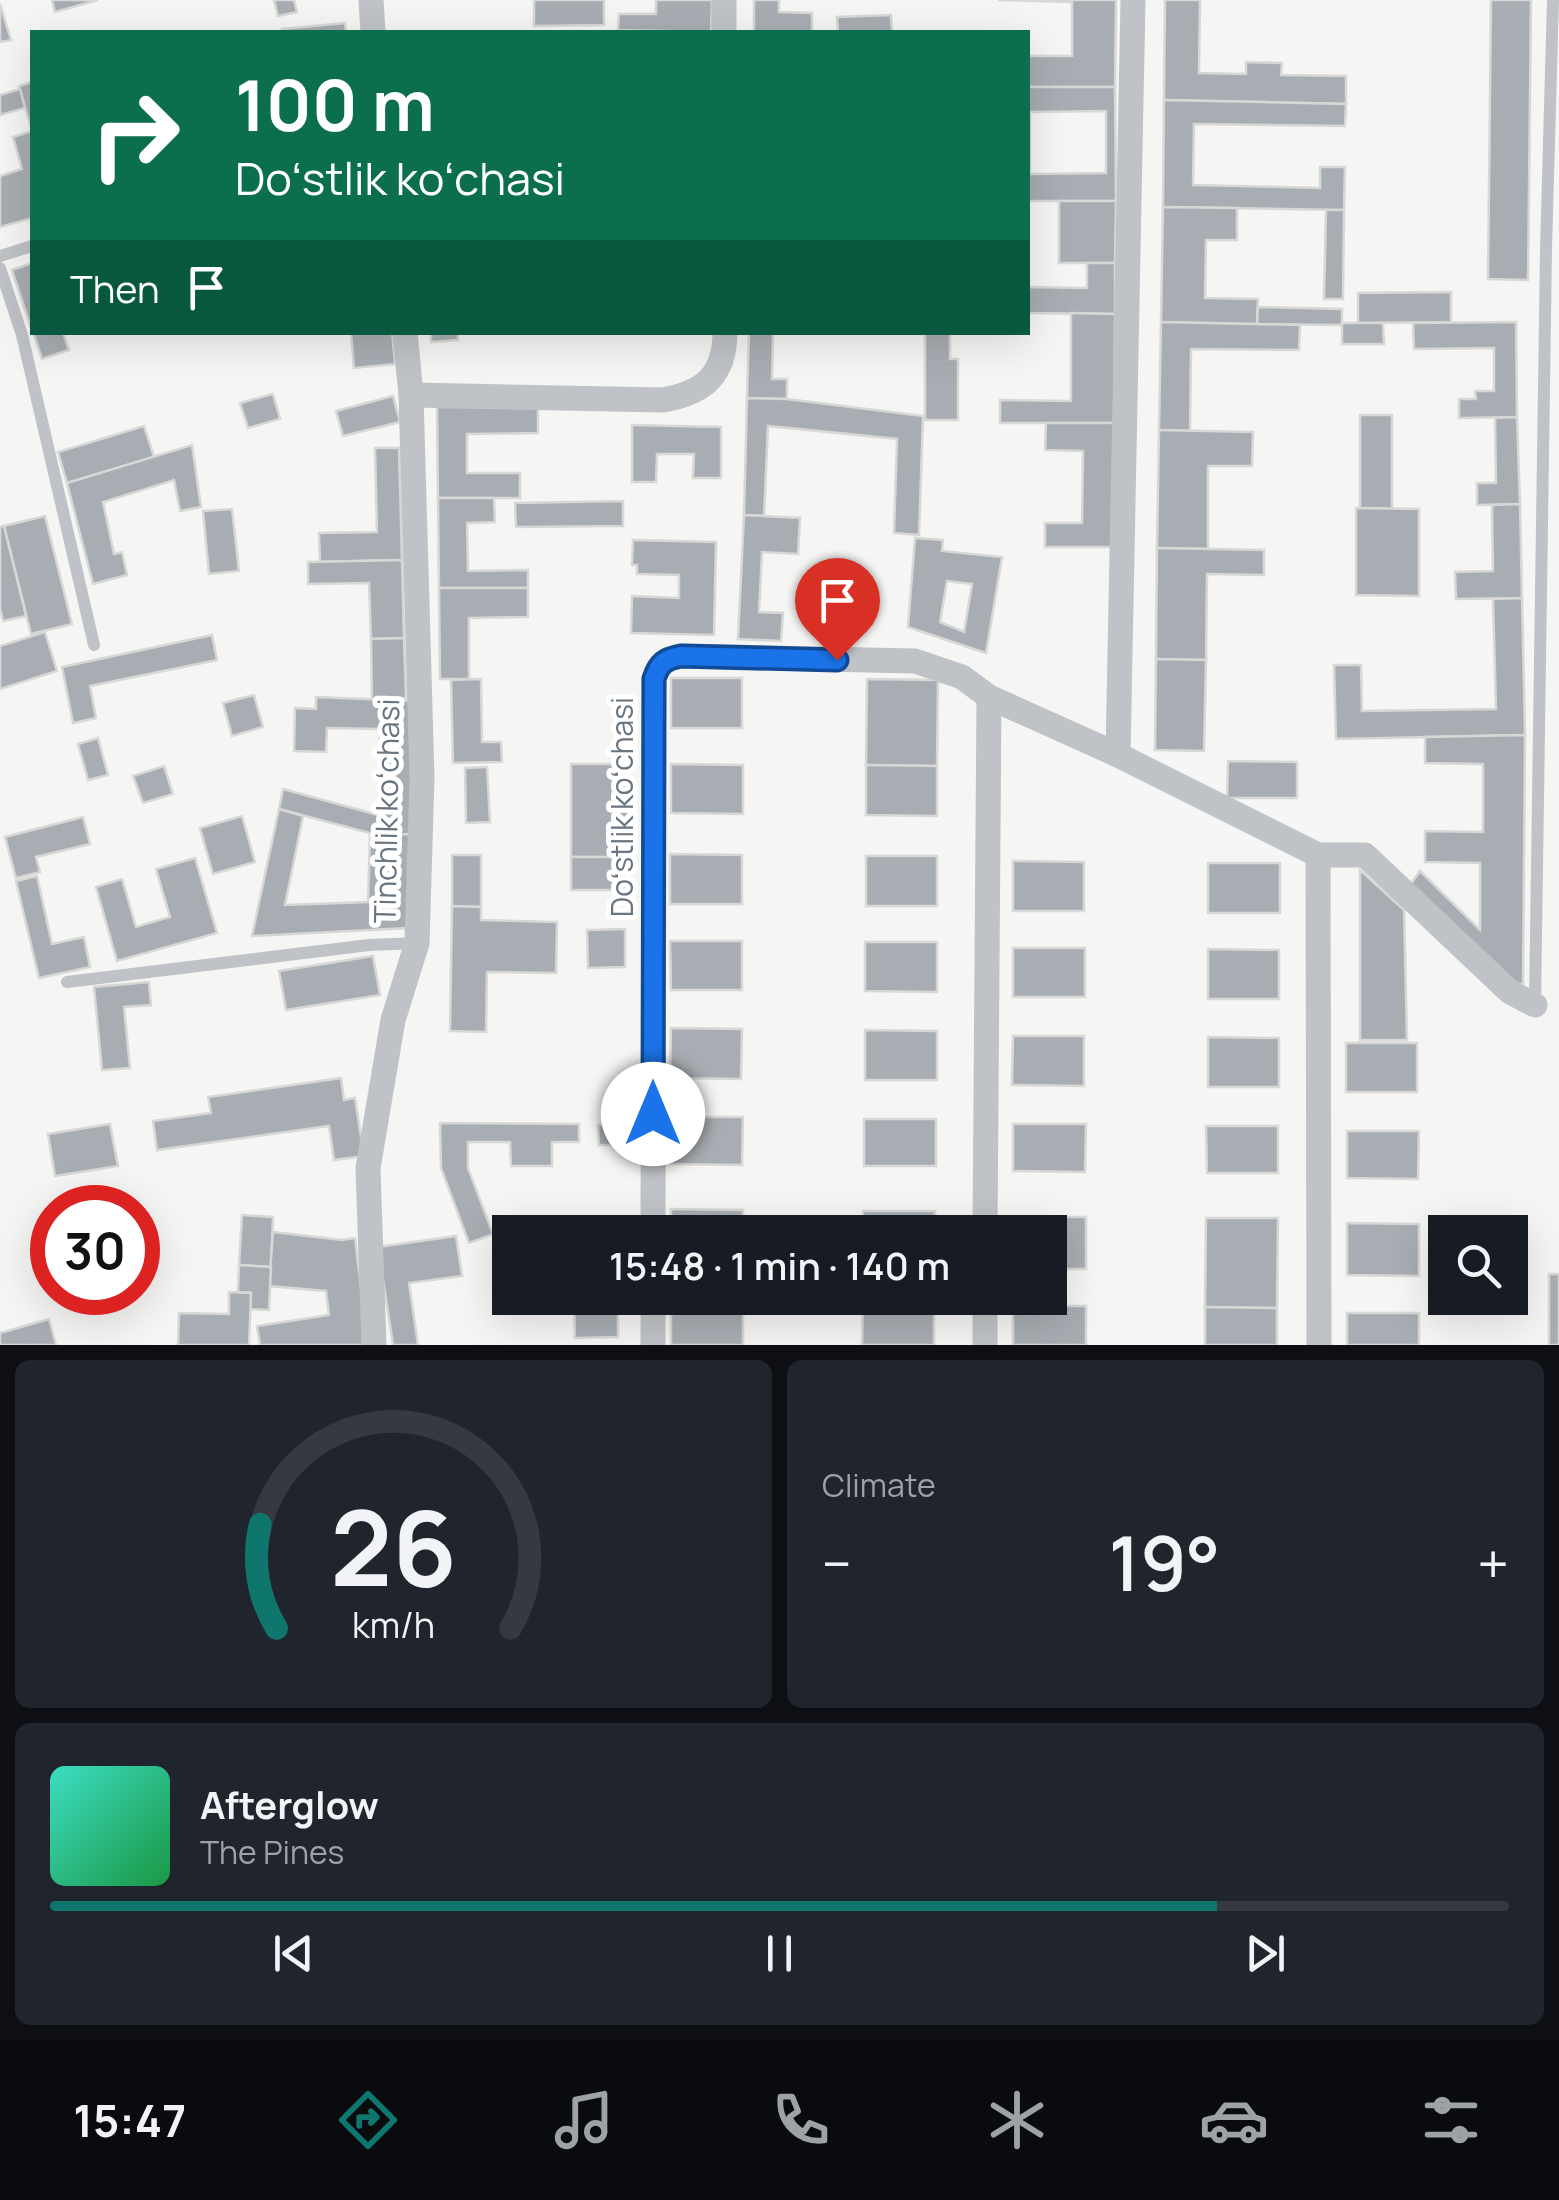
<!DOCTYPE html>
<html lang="en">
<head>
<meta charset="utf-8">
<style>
	body { margin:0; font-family:Manrope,sans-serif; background:#20242c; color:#f1f3f6; height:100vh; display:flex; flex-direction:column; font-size:38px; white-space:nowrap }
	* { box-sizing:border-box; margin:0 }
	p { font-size:32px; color:#9ea1a6 }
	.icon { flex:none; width:55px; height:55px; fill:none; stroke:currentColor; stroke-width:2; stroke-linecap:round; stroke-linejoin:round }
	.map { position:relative; height:1345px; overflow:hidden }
	.sheet { display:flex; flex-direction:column; gap:15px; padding:15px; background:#0d0f14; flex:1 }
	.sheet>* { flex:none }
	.banner { position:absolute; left:30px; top:30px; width:1000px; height:305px; border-radius:0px; box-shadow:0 10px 40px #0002; background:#0b6e4f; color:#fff; overflow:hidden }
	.controls { position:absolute; left:1428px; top:1215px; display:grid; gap:20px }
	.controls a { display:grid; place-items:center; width:100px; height:100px; border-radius:0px; background:#171b24; box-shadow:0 10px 40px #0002; font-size:50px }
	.speed { position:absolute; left:30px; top:1185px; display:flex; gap:20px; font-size:50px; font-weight:700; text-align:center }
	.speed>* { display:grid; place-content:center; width:130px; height:130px; border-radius:50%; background:#171b24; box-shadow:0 10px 40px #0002; line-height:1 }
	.speed .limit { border:15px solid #d22; background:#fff; color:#111 }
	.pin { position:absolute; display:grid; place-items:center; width:85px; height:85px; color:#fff; margin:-102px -42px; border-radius:50% 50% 50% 0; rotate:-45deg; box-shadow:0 0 10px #0007 }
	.pin .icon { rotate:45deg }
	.me { position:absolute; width:110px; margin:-55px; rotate:0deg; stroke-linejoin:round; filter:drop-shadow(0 0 8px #0008) }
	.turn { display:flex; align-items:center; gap:35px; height:210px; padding:0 40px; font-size:45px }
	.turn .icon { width:130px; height:130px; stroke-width:2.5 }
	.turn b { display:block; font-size:70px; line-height:85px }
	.then { display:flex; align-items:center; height:95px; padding:0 40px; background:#0003; gap:20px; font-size:38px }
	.big { font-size:75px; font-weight:600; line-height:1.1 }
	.sheet .tile { flex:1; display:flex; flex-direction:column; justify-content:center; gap:15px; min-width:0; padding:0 35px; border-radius:15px; background:#20242c }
	.sheet .dial { align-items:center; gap:0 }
	.dial svg { height:260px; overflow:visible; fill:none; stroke:#363941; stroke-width:7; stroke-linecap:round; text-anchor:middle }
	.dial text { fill:#f1f3f6; stroke:none }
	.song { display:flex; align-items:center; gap:30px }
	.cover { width:120px; height:120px; border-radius:15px; background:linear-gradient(135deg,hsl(170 70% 55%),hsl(140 70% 35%)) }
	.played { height:10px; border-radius:5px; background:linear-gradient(90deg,#0f766e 80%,#363941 80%) }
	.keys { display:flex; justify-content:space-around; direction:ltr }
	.heat { display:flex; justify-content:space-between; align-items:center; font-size:55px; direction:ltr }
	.sheet .tiles { flex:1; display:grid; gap:15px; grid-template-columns:1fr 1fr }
	.tile:last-child { grid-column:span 2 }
	.trip { position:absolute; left:492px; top:1215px; width:575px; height:100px; border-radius:0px; background:#171b24; box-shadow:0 10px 40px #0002; font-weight:600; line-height:100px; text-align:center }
	.tabs { display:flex; height:160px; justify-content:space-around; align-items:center; background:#090b0e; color:#9ea1a6 }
	.tabs .icon { width:70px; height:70px }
	.tabs .current { color:#0f766e }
	.tabs b { font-size:45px; color:#f1f3f6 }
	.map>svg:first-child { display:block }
	.building { fill:#a7adb2; stroke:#d7d7d5; stroke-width:2.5; fill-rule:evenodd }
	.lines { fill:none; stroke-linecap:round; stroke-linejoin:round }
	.lane { stroke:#bfc2c6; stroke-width:12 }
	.street { stroke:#bfc2c6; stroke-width:25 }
	.route-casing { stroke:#114b97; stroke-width:25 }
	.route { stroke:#1a73e8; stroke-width:18 }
	.labels { text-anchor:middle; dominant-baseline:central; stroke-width:10; stroke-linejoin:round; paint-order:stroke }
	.street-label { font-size:30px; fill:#687480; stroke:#fff }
</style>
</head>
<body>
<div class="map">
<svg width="1559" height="1345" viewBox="0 0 1559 1345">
	<rect width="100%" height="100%" fill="#f5f5f3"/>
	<!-- building -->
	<g class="building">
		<polygon points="52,0 98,0 55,12"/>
		<polygon points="274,0 294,0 297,12 278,16"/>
		<polygon points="534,0 604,0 604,25 534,26"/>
		<polygon points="656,0 712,0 711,32 618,30 619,14 656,14"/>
		<polygon points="754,0 779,0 779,12 812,13 812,32 754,32"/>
		<polygon points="998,0 1116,0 1115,87 1028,87 1028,56 1072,56 1072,2"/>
		<polygon points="1165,0 1200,0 1199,73 1246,74 1246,62 1282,63 1281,75 1346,76 1346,104 1164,100"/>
		<polygon points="1491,0 1531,0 1528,280 1488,279"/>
		<polygon points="0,4 11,40 0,42"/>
		<polygon points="891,15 892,32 838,32 837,17"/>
		<polygon points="345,23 346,32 282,32 282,29"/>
		<polygon points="32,82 32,131 19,86"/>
		<path d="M1028,87H1115L1116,201H1028ZM1106,111V173L1030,174V112Z"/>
		<polygon points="20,89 25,108 0,115 0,95"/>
		<polygon points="1164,100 1346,104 1345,126 1194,124 1193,185 1320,188 1320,167 1345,167 1344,210 1163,207"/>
		<polygon points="32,131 32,218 0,227 0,176 22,169 13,137"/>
		<polygon points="1059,201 1116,201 1115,263 1059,263"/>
		<polygon points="1163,207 1237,208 1237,240 1206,240 1205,298 1258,299 1257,324 1161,322"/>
		<polygon points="1326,210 1344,210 1343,299 1324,299"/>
		<polygon points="32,263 32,331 12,270"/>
		<polygon points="1087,263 1115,263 1115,314 1028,313 1028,287 1087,288"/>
		<polygon points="1451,292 1451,322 1358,323 1358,293"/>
		<polygon points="1258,307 1342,309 1342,325 1257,324"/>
		<polygon points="1071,313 1115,314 1114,423 1000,423 1000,400 1071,401"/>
		<polygon points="1161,322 1300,325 1299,350 1191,349 1190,431 1159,430"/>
		<polygon points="1516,322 1517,417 1459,418 1459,399 1476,399 1475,391 1494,391 1494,348 1414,349 1413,323"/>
		<polygon points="1342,323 1383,323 1384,344 1342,344"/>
		<polygon points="33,332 63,332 69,350 42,359"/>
		<polygon points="351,332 392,332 395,364 354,368"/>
		<polygon points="431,332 458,332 458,340 431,342"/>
		<polygon points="749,332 773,332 772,379 787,379 787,399 747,398"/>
		<polygon points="925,332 950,332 950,359 958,359 958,420 925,420"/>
		<polygon points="273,394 280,419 248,428 240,403"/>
		<polygon points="393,396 400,422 343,436 336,411"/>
		<polygon points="747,398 787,399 923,416 919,535 894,533 897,439 768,426 764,516 744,515"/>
		<polygon points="437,407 538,407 538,433 467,434 467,473 520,473 520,498 438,498"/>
		<polygon points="1360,415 1392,415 1392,509 1360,508"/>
		<polygon points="1517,417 1520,504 1477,505 1477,483 1496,483 1495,418"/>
		<polygon points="1046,423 1114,423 1114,547 1045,547 1045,523 1082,523 1083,451 1045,450"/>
		<polygon points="632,425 721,427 721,478 693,478 694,454 657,454 656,482 632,482"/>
		<polygon points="144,426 154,457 67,483 58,452"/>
		<polygon points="1159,430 1253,432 1252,466 1208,466 1208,549 1157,548"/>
		<polygon points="192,445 201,507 180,511 174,480 103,502 114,554 122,552 127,575 93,584 67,483"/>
		<polygon points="375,448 399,448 402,560 320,562 319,533 377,532"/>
		<polygon points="438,498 494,498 495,522 467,523 468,571 528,570 528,588 439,588"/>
		<polygon points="623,501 623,526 516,527 515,503"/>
		<polygon points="1520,504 1522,598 1456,599 1455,572 1493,571 1492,505"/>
		<polygon points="1356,508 1419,509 1419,596 1356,595"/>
		<polygon points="232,509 239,571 209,574 203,511"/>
		<polygon points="744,515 800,518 798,554 762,552 759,612 783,613 781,641 738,639"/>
		<polygon points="45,516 72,624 31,634 4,526"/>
		<polygon points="4,526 26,616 3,621 0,607 0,527"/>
		<path d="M915,538L943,540L942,551L1002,557L986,653L908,627ZM947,581L972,584L964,632L940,622Z"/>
		<polygon points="633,540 716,542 714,635 631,633 632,596 679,598 679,575 637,574 637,565 632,565"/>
		<polygon points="1157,548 1264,550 1264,575 1207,574 1206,660 1156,659"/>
		<polygon points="402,560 404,638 371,639 369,583 308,584 308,562"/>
		<polygon points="439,588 528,588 528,617 469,618 469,679 440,679"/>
		<polygon points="1522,598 1525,735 1336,739 1334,665 1361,665 1362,711 1496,709 1493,599"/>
		<polygon points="45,632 57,671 0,689 0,646"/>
		<polygon points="212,635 217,660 90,686 96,718 73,723 62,667"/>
		<polygon points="404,638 406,698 372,699 371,639"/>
		<polygon points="1156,659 1206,660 1204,751 1155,750"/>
		<rect x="671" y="678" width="71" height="50"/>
		<polygon points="481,679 482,742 501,742 502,762 453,763 451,680"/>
		<polygon points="867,679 938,680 937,766 866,765"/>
		<polygon points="254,695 263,727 232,736 223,703"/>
		<polygon points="316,697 414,701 410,834 377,835 380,729 327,728 326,752 294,751 295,708 316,709"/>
		<polygon points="1525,735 1523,984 1508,983 1410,885 1420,871 1480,930 1480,863 1425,862 1425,831 1483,832 1483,764 1425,763 1425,737"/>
		<polygon points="98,738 108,775 88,780 78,744"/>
		<polygon points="1228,761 1297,762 1297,798 1227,798"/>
		<rect x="571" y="764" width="57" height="93"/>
		<polygon points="671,764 743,765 743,814 671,813"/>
		<polygon points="866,765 937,766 937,816 866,815"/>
		<polygon points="164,766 173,794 143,803 133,776"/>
		<polygon points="487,767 490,822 466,823 465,768"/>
		<polygon points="283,789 378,815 377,835 279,809"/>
		<polygon points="279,809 303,816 285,905 368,902 370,835 410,834 408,928 252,936"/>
		<polygon points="242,816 255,862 213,874 200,828"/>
		<polygon points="83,817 90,844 36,857 40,872 16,878 5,837"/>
		<polygon points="670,854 742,855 742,904 670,904"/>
		<polygon points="452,855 481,855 481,907 452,906"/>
		<rect x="866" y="856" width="71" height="50"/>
		<rect x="571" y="857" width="57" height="33"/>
		<polygon points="195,858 217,933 117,961 96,887 122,879 136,927 170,917 156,869"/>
		<polygon points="1013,861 1084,862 1084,911 1013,911"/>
		<rect x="1208" y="863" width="72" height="50"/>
		<polygon points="1360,870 1404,910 1407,1040 1360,1040"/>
		<polygon points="37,876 52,944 84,937 90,967 39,978 16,881"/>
		<polygon points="452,906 481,907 481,920 557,922 556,973 487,972 486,1032 450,1031"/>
		<polygon points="625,929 625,967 588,968 587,930"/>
		<polygon points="670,941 742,941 742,990 671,990"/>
		<polygon points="865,942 937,942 937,992 865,991"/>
		<rect x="1013" y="948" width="72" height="49"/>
		<polygon points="1208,949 1279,950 1279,999 1208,999"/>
		<polygon points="373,956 380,995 286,1010 279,971"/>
		<polygon points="149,982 151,1005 124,1007 130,1068 102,1070 94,987"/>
		<polygon points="671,1028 742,1029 741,1079 670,1078"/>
		<polygon points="865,1030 937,1031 937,1080 865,1080"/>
		<polygon points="1013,1036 1084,1036 1084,1086 1012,1085"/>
		<polygon points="1208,1037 1279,1038 1279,1087 1208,1087"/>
		<rect x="1346" y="1043" width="71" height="49"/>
		<polygon points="341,1078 344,1100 355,1098 364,1156 334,1160 329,1126 157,1150 153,1121 211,1113 208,1097"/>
		<polygon points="670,1117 743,1117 742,1165 671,1164"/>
		<rect x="864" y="1119" width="72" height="47"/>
		<polygon points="440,1123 579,1124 579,1142 552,1142 552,1166 511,1166 510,1142 468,1142 468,1168 493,1234 469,1243 441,1168"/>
		<polygon points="110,1124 118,1166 55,1176 48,1134"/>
		<polygon points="1013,1124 1086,1124 1085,1172 1013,1171"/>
		<polygon points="598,1125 625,1125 626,1145 599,1145"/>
		<polygon points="1206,1126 1278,1126 1278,1173 1207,1173"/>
		<polygon points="1347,1131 1419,1131 1418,1179 1347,1178"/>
		<polygon points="671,1209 743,1210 743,1232 671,1232"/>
		<rect x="863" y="1211" width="72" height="21"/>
		<polygon points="242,1215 273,1217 271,1267 239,1265"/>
		<polygon points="1013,1217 1086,1217 1086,1269 1050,1269 1050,1232 1013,1232"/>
		<polygon points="1206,1218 1278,1218 1277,1308 1205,1307"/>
		<polygon points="1347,1223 1419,1224 1419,1276 1347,1275"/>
		<polygon points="273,1232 342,1240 355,1238 368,1345 260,1345 257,1326 329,1315 326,1291 269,1286"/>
		<polygon points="456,1236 462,1276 409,1283 418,1345 393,1345 378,1247"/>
		<polygon points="239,1265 271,1267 269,1310 250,1309 251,1293 238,1292"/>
		<rect x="1549" y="1274" width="10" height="71"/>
		<polygon points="229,1292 251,1293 249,1345 178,1345 179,1313 229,1314"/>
		<polygon points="574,1298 618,1298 618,1337 575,1338"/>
		<rect x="671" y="1299" width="72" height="46"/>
		<polygon points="863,1300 934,1301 934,1345 862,1345"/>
		<rect x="1013" y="1306" width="73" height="39"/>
		<polygon points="1205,1307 1277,1308 1277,1345 1205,1345"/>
		<rect x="1347" y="1313" width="72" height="32"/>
		<polygon points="49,1319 56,1345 0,1345 0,1333"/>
	</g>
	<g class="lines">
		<!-- lane -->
		<g class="lane">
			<polyline points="0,256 32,246"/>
			<polyline points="0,268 22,335 94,645"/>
			<polyline points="67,982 369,945 417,943"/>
			<polyline points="1535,1005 1546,249 1553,0"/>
		</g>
		<!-- street -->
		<g class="street">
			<polyline points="371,0 373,32"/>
			<polyline points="724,32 724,0"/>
			<path d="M411,395L663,400C703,393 725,376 725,332"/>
			<polyline points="1118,755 1133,0"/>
			<polyline points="1318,855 1365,855 1510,992 1535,1005"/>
			<path d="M653,1232L654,679C659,663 665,659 681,656L915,661L962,677L989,697L1118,755L1318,855L1319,1345"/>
			<polyline points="985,1232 989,697"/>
			<polyline points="374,1345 368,1168 393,1020 417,943 422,778 411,395 405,332"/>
			<polyline points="653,1345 653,1298"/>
			<polyline points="985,1345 985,1298"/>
		</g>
	</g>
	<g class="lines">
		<defs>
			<path id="route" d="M653,1114L654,679C659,663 665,659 681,656L837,660"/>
		</defs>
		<!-- route casing -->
		<use href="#route" class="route-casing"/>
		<!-- route -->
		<use href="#route" class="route"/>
	</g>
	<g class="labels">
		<!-- street labels -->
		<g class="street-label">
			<text transform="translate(621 807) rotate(-90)">Doʻstlik koʻchasi</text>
			<text transform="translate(386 811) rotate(-89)">Tinchlik koʻchasi</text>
		</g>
	</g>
</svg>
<div class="controls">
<a><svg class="icon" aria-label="search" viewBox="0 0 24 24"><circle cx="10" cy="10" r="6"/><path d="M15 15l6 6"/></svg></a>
</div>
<div class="speed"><div class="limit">30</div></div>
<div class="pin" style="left:837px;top:660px;background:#d93025"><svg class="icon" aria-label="arrive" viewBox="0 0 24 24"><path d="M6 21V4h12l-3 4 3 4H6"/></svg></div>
<svg class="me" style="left:653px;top:1114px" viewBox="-20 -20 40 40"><circle r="19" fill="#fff"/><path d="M0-13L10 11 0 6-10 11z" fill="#1a73e8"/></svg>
<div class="trip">15:48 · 1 min · 140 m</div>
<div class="banner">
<div class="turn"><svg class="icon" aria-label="right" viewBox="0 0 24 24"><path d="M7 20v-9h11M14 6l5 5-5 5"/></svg><div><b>100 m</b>Doʻstlik koʻchasi</div></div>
<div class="then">Then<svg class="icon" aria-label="arrive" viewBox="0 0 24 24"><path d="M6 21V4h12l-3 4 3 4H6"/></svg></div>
</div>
</div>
<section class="sheet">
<div class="tiles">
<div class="tile dial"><svg viewBox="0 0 100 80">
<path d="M14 69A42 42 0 1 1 86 69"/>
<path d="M14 69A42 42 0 0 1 9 37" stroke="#0f766e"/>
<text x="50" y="56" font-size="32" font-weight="700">26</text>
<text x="50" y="72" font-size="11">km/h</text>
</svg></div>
<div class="tile"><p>Climate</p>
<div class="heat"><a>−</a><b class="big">19°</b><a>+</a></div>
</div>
<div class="tile">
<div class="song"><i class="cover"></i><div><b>Afterglow</b><p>The Pines</p></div></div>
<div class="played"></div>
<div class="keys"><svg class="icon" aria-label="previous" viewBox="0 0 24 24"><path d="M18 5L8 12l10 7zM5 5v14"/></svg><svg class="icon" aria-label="pause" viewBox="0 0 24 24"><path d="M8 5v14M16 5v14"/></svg><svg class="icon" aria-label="next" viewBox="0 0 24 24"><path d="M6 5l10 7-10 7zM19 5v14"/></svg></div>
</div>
</div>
</section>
<nav class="tabs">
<b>15:47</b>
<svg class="icon current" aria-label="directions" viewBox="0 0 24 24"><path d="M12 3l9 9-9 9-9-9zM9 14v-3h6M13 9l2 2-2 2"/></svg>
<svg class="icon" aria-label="music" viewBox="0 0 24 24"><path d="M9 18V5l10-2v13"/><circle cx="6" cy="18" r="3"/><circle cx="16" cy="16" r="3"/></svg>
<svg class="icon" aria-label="phone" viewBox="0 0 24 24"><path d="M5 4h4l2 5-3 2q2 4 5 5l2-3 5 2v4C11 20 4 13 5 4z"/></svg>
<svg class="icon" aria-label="climate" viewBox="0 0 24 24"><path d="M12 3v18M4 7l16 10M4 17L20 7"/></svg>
<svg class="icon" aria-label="car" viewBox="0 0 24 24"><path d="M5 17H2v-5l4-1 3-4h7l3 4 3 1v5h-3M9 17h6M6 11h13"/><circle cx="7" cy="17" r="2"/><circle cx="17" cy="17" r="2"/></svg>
<svg class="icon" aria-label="filters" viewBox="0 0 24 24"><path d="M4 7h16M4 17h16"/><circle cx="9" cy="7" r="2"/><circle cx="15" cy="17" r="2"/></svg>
</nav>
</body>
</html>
